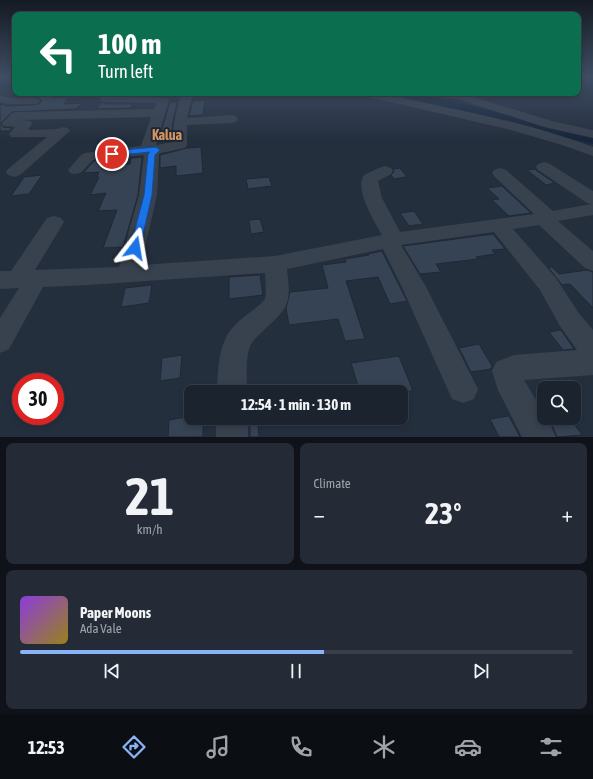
<!DOCTYPE html>
<html lang="en">
<head>
<meta charset="utf-8">
<style>
	body { margin:0; font-family:"Asap Condensed",sans-serif; background:#242b36; color:#f1f3f6; height:100vh; display:flex; flex-direction:column; font-size:15px; white-space:nowrap }
	* { box-sizing:border-box; margin:0 }
	p { font-size:13px; color:#a0a4aa }
	.icon { flex:none; width:22px; height:22px; fill:none; stroke:currentColor; stroke-width:2; stroke-linecap:round; stroke-linejoin:round }
	.map { position:relative; height:437px; overflow:hidden }
	.drawer { display:flex; flex-direction:column; gap:6px; padding:6px; background:#0f1319; flex:1 }
	.drawer>* { flex:none }
	.top-card { position:absolute; left:12px; top:12px; width:569px; height:84px; border-radius:8px; box-shadow:0 2px 6px #0003,0 0 0 1px #39404a; background:#0b6e4f; color:#fff; overflow:hidden }
	.buttons { position:absolute; left:537px; top:381px; display:grid; gap:8px }
	.buttons a { display:grid; place-items:center; width:44px; height:44px; border-radius:8px; background:#1b232e; box-shadow:0 2px 6px #0003,0 0 0 1px #39404a; font-size:20px }
	.speed { position:absolute; left:12px; top:373px; display:flex; gap:8px; font-size:20px; font-weight:700; text-align:center }
	.speed>* { display:grid; place-content:center; width:52px; height:52px; border-radius:50%; background:#1b232e; box-shadow:0 2px 6px #0003,0 0 0 1px #39404a; line-height:1 }
	.speed .limit { border:6px solid #d22; background:#fff; color:#111 }
	.pin { position:absolute; display:grid; place-items:center; width:34px; height:34px; color:#fff; margin:-17px; border:2px solid #fff; border-radius:50%; box-shadow:0 1px 4px #0007 }
	.me { position:absolute; width:44px; margin:-22px; rotate:14deg; stroke-linejoin:round; filter:drop-shadow(0 0 3px #0008) }
	.turn { display:flex; align-items:center; gap:14px; height:84px; padding:0 20px; font-size:18px }
	.turn .icon { width:52px; height:52px; stroke-width:2.5 }
	.turn b { display:block; font-size:28px; line-height:34px }
	.big { font-size:30px; font-weight:700; line-height:1.1 }
	.drawer .tile { flex:1; display:flex; flex-direction:column; justify-content:center; gap:6px; min-width:0; padding:0 14px; border-radius:8px; background:#242b36 }
	.drawer .dial { align-items:center; gap:0 }
	.dial b { font-size:52px; line-height:1 }
	.song { display:flex; align-items:center; gap:12px }
	.cover { width:48px; height:48px; border-radius:6px; background:linear-gradient(135deg,hsl(270 70% 55%),hsl(50 70% 35%)) }
	.played { height:4px; border-radius:2px; background:linear-gradient(90deg,#8ab4f8 55%,#39404a 55%) }
	.keys { display:flex; justify-content:space-around; direction:ltr }
	.heat { display:flex; justify-content:space-between; align-items:center; font-size:22px; direction:ltr }
	.drawer .tiles { flex:1; display:grid; gap:6px; grid-template-columns:1fr 1fr }
	.tile:last-child { grid-column:span 2 }
	.trip { position:absolute; left:184px; top:385px; width:224px; height:40px; border-radius:8px; background:#1b232e; box-shadow:0 2px 6px #0003,0 0 0 1px #39404a; font-weight:700; line-height:40px; text-align:center }
	.menu { display:flex; height:64px; justify-content:space-around; align-items:center; background:#0b0e12; color:#a0a4aa }
	.menu .icon { width:28px; height:28px }
	.menu .on { color:#8ab4f8 }
	.menu b { font-size:18px; color:#f1f3f6 }
	.map>svg:first-child { display:block }
	.water { fill:#17263c }
	.building { fill:#364354; stroke:#1f2835 }
	.lines { fill:none; stroke-linecap:round; stroke-linejoin:round }
	.minor { fill:#38414e; fill-rule:evenodd }
	.route { fill:#1a73e8; stroke:#114b97 }
	.labels { text-anchor:middle; dominant-baseline:central; stroke-width:4; stroke-linejoin:round; paint-order:stroke }
	.far-district-label { font-size:14px; font-weight:bold; fill:#d59563; stroke:#1d2633 }
</style>
</head>
<body>
<div class="map">
<svg width="593" height="437" viewBox="0 0 593 437">
	<rect width="100%" height="100%" fill="#242f3e"/>
	<!-- water -->
	<polygon class="water" points="374,93 410,93 459,103 593,136 593,144"/>
	<!-- building -->
	<g class="building">
		<polygon points="54,96 53,98 69,97 64,104 82,103 76,109 12,112 1,123 3,127 12,128 10,131 0,131 0,104 7,106 34,105 39,104 42,101 37,97"/>
		<polygon points="205,100 203,115 189,116 193,101"/>
		<polygon points="101,102 106,104 133,104 131,108 97,109"/>
		<polygon points="170,102 177,102 173,122 172,131 161,132"/>
		<polygon points="201,147 203,173 176,176 176,166 160,168 160,155 187,148"/>
		<polygon points="142,157 138,195 123,247 103,248 117,210 98,211 106,193 90,195 99,177 97,177 99,172 83,173 94,161 108,160 106,165 130,164 131,158"/>
		<polygon points="400,168 407,177 394,179 391,175 394,172 393,169"/>
		<polygon points="535,169 537,171 555,183 546,185 527,170"/>
		<polygon points="42,175 29,194 11,196 24,177"/>
		<polygon points="269,177 272,186 248,189 246,179"/>
		<polygon points="502,186 531,213 509,216 492,200 499,199 487,188"/>
		<polygon points="414,211 423,224 409,226 400,213"/>
		<polygon points="260,219 264,232 251,234 249,220"/>
		<polygon points="493,234 505,249 492,250 495,254 476,257 478,259 436,264 441,272 420,274 403,246"/>
		<polygon points="382,251 407,301 390,304 378,277 346,281 365,339 345,341 338,319 289,325 286,308 290,292 328,288 322,265 346,262 345,259 369,255 368,254"/>
		<polygon points="548,267 552,267 559,274 587,270 593,272 593,308 570,284 562,285"/>
		<polygon points="260,275 263,295 229,299 229,277"/>
		<polygon points="152,285 149,303 121,307 125,288"/>
		<polygon points="561,330 574,349 563,350 549,332"/>
		<polygon points="479,344 492,366 491,369 471,372 459,348"/>
		<polygon points="182,355 180,378 160,381 162,358"/>
		<polygon points="399,356 413,391 360,392 351,363"/>
		<polygon points="191,416 191,418 203,418 203,437 168,437 169,420"/>
		<polygon points="509,416 520,437 499,437 490,419"/>
		<polygon points="549,418 570,418 582,435 557,437"/>
		<polygon points="258,423 259,437 250,437 250,424"/>
	</g>
	<g class="lines">
		<!-- minor -->
		<g class="minor">
			<path d="M105,93H117L115,96L167,98L169,100L156,145L173,142L174,122L181,93H193L187,118L232,115L236,116L238,119L236,122L232,123L187,125V145L185,148L161,153L159,154L157,195L141,265L275,256L382,235C374,221 354,189 364,175L379,168L385,166L391,168L393,171L391,174L378,181L382,198L400,232L534,214L494,176L492,173L494,170L500,168L506,170L553,211L591,204L587,203L538,170L536,167L538,164L544,162L550,164L593,191V215L558,221L593,251V271L585,268L539,225L513,229L556,278L578,312L593,330V375L524,380L544,413V418H547L556,437H522L498,390L492,371L496,362L514,355L577,350L560,326L540,290L494,232L401,245L425,285L478,389L474,399L463,403L452,399L401,285L383,249L287,269C291,304 290,306 264,330C259,335 253,340 250,346C245,361 247,377 247,392H217C218,369 218,341 236,324C245,315 257,309 265,299L266,293L265,273L88,285L43,287L9,349L0,353V318L19,288L0,289V271H11L47,218L54,216L61,218L64,222L35,270L119,267L139,195L144,155L93,160C84,167 83,177 70,173L68,170L81,155L85,153L141,146L151,117L19,120L31,121L32,124L28,130L57,129L63,127L68,128L70,131L20,175L14,177L8,175L6,172L8,169L47,137H11L9,134L15,127L3,126L2,123L12,113L16,112L154,109L156,103L106,102L102,101L100,99Z"/>
			<path d="M359,93H380C451,109 525,121 593,147V156L562,145L511,130L365,96Z"/>
			<polygon points="423,93 460,93 552,121 593,130 593,138 544,127 458,99 429,96"/>
			<polygon points="0,95 9,98 34,98 38,99 40,101 38,103 34,104 7,104 0,102"/>
			<rect x="216" y="418" width="32" height="19"/>
		</g>
	</g>
	<!-- sky -->
	<linearGradient id="sky" x2="0" y2="1"><stop stop-color="#141a22"/><stop offset="0.55" stop-color="#3f4d63"/><stop offset="1" stop-color="#3f4d63" stop-opacity="0"/></linearGradient>
	<rect width="593" height="139" fill="url(#sky)"/>
	<!-- route -->
	<polygon class="route" points="156,147 160,150 155,155 152,195 140,248 135,251 130,248 144,195 148,154 150,152 112,156 109,154 112,151"/>
	<g class="labels">
		<!-- far-district labels -->
		<g class="far-district-label">
			<text x="167" y="135">Kalua</text>
		</g>
	</g>
</svg>
<div class="buttons">
<a><svg class="icon" aria-label="search" viewBox="0 0 24 24"><circle cx="10" cy="10" r="6"/><path d="M15 15l6 6"/></svg></a>
</div>
<div class="speed"><div class="limit">30</div></div>
<div class="pin" style="left:112px;top:154px;background:#d93025"><svg class="icon" aria-label="arrive" viewBox="0 0 24 24"><path d="M6 21V4h12l-3 4 3 4H6"/></svg></div>
<svg class="me" style="left:135px;top:248px" viewBox="-20 -20 40 40"><path d="M0-17L14 15 0 8-14 15z" fill="#1a73e8" stroke="#fff" stroke-width="4"/></svg>
<div class="trip">12:54 · 1 min · 130 m</div>
<div class="top-card">
<div class="turn"><svg class="icon" aria-label="left" viewBox="0 0 24 24"><path d="M17 20v-9H6M10 6l-5 5 5 5"/></svg><div><b>100 m</b>Turn left</div></div>
</div>
</div>
<section class="drawer">
<div class="tiles">
<div class="tile dial"><b>21</b><p>km/h</p></div>
<div class="tile"><p>Climate</p>
<div class="heat"><a>−</a><b class="big">23°</b><a>+</a></div>
</div>
<div class="tile">
<div class="song"><i class="cover"></i><div><b>Paper Moons</b><p>Ada Vale</p></div></div>
<div class="played"></div>
<div class="keys"><svg class="icon" aria-label="previous" viewBox="0 0 24 24"><path d="M18 5L8 12l10 7zM5 5v14"/></svg><svg class="icon" aria-label="pause" viewBox="0 0 24 24"><path d="M8 5v14M16 5v14"/></svg><svg class="icon" aria-label="next" viewBox="0 0 24 24"><path d="M6 5l10 7-10 7zM19 5v14"/></svg></div>
</div>
</div>
</section>
<nav class="menu">
<b>12:53</b>
<svg class="icon on" aria-label="directions" viewBox="0 0 24 24"><path d="M12 3l9 9-9 9-9-9zM9 14v-3h6M13 9l2 2-2 2"/></svg>
<svg class="icon" aria-label="music" viewBox="0 0 24 24"><path d="M9 18V5l10-2v13"/><circle cx="6" cy="18" r="3"/><circle cx="16" cy="16" r="3"/></svg>
<svg class="icon" aria-label="phone" viewBox="0 0 24 24"><path d="M5 4h4l2 5-3 2q2 4 5 5l2-3 5 2v4C11 20 4 13 5 4z"/></svg>
<svg class="icon" aria-label="climate" viewBox="0 0 24 24"><path d="M12 3v18M4 7l16 10M4 17L20 7"/></svg>
<svg class="icon" aria-label="car" viewBox="0 0 24 24"><path d="M5 17H2v-5l4-1 3-4h7l3 4 3 1v5h-3M9 17h6M6 11h13"/><circle cx="7" cy="17" r="2"/><circle cx="17" cy="17" r="2"/></svg>
<svg class="icon" aria-label="filters" viewBox="0 0 24 24"><path d="M4 7h16M4 17h16"/><circle cx="9" cy="7" r="2"/><circle cx="15" cy="17" r="2"/></svg>
</nav>
</body>
</html>
